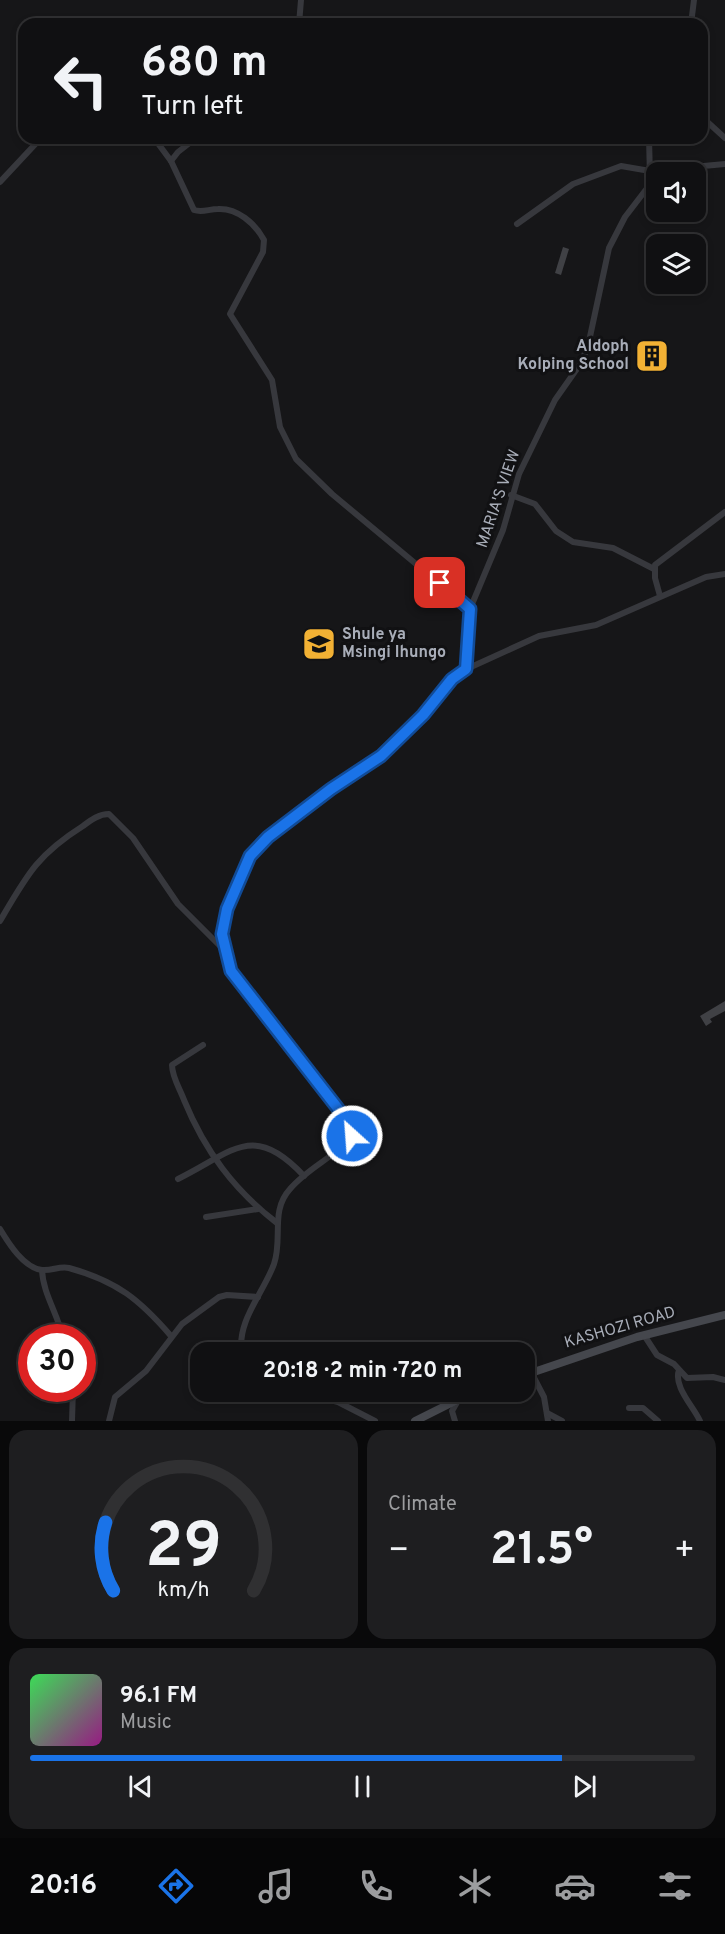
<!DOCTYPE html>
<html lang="en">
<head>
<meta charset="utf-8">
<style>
	body { margin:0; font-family:Overpass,sans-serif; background:#1e1e20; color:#f1f3f6; height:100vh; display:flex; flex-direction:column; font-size:22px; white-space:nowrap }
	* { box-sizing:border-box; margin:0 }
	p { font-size:20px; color:#9c9d9f }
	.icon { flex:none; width:33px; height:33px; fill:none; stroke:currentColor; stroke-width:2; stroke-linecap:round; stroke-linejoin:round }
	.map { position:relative; height:1421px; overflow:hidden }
	.sheet { display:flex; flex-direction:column; gap:9px; padding:9px; background:#09090a; flex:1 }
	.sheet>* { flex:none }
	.top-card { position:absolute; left:18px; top:18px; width:690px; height:126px; border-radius:18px; box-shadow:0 3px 9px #0003,0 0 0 2px #303032; background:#101012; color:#f1f3f6; overflow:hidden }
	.tools { position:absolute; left:646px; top:162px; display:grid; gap:12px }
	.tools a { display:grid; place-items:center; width:60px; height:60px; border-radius:12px; background:#101012; box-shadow:0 3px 9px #0003,0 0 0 2px #303032; font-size:30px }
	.speed { position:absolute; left:18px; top:1324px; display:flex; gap:12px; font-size:30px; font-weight:700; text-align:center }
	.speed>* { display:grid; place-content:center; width:78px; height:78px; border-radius:50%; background:#101012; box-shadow:0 3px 9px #0003,0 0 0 2px #303032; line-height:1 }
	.speed .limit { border:9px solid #d22; background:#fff; color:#111 }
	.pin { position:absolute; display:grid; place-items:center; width:51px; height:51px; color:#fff; margin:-26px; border-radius:12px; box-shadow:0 3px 9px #0006 }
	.me { position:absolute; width:66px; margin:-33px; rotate:334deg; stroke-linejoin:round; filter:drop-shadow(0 0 4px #0008) }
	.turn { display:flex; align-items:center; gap:21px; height:126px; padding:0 24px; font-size:27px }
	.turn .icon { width:78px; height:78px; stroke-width:2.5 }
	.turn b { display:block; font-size:42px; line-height:51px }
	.big { font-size:45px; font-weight:700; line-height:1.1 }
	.sheet .tile { flex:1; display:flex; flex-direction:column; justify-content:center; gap:9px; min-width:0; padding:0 21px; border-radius:18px; background:#1e1e20 }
	.sheet .dial { align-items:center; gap:0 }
	.dial svg { height:156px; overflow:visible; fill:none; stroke:#303032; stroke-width:7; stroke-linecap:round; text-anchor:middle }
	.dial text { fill:#f1f3f6; stroke:none }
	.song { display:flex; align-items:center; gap:18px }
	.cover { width:72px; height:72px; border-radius:9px; background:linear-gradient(135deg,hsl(130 70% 55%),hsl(310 70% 35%)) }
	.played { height:6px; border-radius:3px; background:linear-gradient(90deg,#1a73e8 80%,#303032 80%) }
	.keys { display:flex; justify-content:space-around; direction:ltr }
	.heat { display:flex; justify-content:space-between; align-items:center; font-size:33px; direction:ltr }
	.sheet .tiles { flex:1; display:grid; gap:9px; grid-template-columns:1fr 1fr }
	.tile:last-child { grid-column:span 2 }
	.trip { position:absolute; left:190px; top:1342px; width:345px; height:60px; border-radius:18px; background:#101012; box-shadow:0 3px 9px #0003,0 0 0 2px #303032; font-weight:700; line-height:60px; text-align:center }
	.tab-bar { display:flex; height:96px; justify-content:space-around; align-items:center; background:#060607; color:#9c9d9f }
	.tab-bar .icon { width:42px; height:42px }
	.tab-bar .active { color:#1a73e8 }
	.tab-bar b { font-size:27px; color:#f1f3f6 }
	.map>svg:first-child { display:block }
	.building { fill:#404145 }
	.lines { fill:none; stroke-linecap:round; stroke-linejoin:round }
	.minor { stroke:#37383d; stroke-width:6 }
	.secondary { stroke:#45474d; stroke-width:8 }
	.route-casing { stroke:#114b97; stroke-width:15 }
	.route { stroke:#1a73e8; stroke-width:10 }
	.labels { text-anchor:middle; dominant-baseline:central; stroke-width:6; stroke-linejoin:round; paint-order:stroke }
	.poi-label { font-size:16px; font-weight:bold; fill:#a8adb8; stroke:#111113; text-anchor:end }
	.street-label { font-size:16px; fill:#a8adb8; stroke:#111113 }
</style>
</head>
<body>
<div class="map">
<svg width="725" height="1421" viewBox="0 0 725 1421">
	<rect width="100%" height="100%" fill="#161618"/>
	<!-- building -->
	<g class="building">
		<polygon points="563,247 569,249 561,275 555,273"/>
		<polygon points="646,341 666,363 658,371 637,349"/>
		<polygon points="725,1001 725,1011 710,1019 712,1022 706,1026 700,1016"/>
	</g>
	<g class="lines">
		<!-- minor -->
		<g class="minor">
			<polyline points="299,24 301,0"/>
			<polyline points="691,24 694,0"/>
			<polyline points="702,117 725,138"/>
			<path d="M154,138L171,161L194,210C202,213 209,209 218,209C237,208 255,223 264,240L263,252L230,314L272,380L280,427L296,459L332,494L470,609"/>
			<polyline points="171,161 178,152 196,138"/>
			<polyline points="0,182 41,138"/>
			<polyline points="517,224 573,184 621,166 650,171 725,164"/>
			<polyline points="511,495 535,504 556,531 573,542 613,548 654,569"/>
			<polyline points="660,596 655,578 655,565 725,512"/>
			<polyline points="466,669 470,609 503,530 519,474 555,400 581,363 588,346 609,248 625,217 648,187 650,177 649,138"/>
			<path d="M0,921C27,875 37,855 83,826C91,820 99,814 109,814L133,838L178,904L223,949"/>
			<path d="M203,1045L172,1065C172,1077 180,1089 184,1100C205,1151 234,1190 277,1223"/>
			<path d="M178,1179C233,1152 253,1121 304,1176"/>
			<polyline points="206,1217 258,1209"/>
			<path d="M0,1229C9,1244 24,1268 42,1270C52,1271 59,1266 69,1268C117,1281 140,1300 171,1336"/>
			<path d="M42,1270C43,1294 58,1314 63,1338"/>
			<polyline points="644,1335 657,1355 674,1364 687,1378 713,1377 725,1380"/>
			<path d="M242,1353C236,1322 264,1292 274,1264C283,1238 270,1211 290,1189C306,1170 330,1159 347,1142L352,1132L350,1124L231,971L222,934L227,909L250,856L268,837L331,789L381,756L423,715L460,672L539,636L596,625L706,577L725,574"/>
			<path d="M679,1370C673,1386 693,1406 700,1421"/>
			<polyline points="531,1372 544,1397 548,1421"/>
			<polyline points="302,1392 338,1402 375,1421"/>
			<polyline points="629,1408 643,1408 658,1421"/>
			<polyline points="547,1413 562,1421"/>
			<polyline points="72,1421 73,1389"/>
			<polyline points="109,1421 115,1397 146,1371 182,1324 219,1297 227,1295 258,1297"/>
			<polyline points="455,1421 452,1411 459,1399"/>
		</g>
		<!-- secondary -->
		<g class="secondary">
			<polyline points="525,1375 637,1337 725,1315"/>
			<polyline points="415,1421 473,1392"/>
		</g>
	</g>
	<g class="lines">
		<defs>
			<polyline id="route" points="352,1136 350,1124 231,971 222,934 227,909 250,856 268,837 331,789 381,756 423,715 452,679 466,669 470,609 440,583"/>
		</defs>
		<!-- route casing -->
		<use href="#route" class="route-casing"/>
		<!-- route -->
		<use href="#route" class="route"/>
	</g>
	<!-- icons -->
	<defs>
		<symbol id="building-square" viewBox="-11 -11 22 22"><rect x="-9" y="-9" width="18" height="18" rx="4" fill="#f2b134" stroke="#111113"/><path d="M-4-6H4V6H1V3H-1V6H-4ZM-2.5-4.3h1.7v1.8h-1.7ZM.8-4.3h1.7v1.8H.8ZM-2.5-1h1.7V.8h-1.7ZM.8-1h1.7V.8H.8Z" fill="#111"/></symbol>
		<symbol id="school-square" viewBox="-11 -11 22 22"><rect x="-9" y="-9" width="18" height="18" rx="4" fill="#f2b134" stroke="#111113"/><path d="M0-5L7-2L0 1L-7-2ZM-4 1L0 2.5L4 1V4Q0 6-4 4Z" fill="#111"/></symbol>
	</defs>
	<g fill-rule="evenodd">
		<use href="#building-square" x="633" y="337" width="38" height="38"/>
		<use href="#school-square" x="300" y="625" width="38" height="38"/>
	</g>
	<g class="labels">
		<!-- poi labels -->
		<g class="poi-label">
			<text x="629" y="347">Aldoph<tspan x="629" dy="18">Kolping School</tspan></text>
			<text x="342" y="635" text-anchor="start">Shule ya<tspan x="342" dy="18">Msingi Ihungo</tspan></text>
		</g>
		<!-- street labels -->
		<g class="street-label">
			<text transform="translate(499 499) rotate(-71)">MARIA'S VIEW</text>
			<text transform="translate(620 1328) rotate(-16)">KASHOZI ROAD</text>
		</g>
	</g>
</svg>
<div class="tools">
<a><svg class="icon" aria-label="sound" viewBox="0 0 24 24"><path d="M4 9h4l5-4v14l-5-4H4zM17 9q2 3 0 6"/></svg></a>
<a><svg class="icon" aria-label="layers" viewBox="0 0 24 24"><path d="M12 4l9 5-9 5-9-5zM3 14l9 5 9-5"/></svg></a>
</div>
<div class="speed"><div class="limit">30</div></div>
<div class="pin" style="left:440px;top:583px;background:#d93025"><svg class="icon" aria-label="arrive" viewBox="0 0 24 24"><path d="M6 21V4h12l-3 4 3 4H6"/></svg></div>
<svg class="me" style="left:352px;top:1136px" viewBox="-20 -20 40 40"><circle r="17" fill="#1a73e8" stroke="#fff" stroke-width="3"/><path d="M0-11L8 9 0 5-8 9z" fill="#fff"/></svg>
<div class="trip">20:18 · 2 min · 720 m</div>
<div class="top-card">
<div class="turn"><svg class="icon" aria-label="left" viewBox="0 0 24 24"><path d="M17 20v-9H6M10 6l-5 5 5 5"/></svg><div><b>680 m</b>Turn left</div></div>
</div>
</div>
<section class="sheet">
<div class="tiles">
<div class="tile dial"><svg viewBox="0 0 100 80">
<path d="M14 69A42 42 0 1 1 86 69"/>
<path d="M14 69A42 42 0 0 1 10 34" stroke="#1a73e8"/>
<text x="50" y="56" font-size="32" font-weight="700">29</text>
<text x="50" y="72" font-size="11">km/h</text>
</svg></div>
<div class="tile"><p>Climate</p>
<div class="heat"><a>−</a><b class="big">21.5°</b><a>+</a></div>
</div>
<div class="tile">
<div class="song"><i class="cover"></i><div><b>96.1 FM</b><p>Music</p></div></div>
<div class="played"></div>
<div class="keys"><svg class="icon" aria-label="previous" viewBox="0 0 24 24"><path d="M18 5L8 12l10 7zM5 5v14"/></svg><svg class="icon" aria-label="pause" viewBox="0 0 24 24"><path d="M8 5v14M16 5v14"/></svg><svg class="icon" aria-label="next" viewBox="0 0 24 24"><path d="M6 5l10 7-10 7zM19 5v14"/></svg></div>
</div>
</div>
</section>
<nav class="tab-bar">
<b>20:16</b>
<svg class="icon active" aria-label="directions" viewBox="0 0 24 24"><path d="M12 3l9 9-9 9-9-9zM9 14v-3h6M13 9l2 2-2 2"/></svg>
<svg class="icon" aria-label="music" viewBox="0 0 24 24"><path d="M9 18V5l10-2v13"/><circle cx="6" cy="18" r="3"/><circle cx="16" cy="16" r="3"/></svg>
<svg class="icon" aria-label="phone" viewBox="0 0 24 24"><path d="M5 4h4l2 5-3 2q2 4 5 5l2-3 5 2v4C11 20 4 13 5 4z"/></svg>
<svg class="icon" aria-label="climate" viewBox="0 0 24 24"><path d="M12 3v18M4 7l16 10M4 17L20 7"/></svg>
<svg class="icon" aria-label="car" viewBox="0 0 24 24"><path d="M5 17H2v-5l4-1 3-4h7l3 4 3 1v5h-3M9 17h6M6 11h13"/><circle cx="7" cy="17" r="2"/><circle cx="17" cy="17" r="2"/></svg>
<svg class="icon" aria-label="filters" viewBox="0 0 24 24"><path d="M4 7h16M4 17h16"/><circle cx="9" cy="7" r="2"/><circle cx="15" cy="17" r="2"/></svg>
</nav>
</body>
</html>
